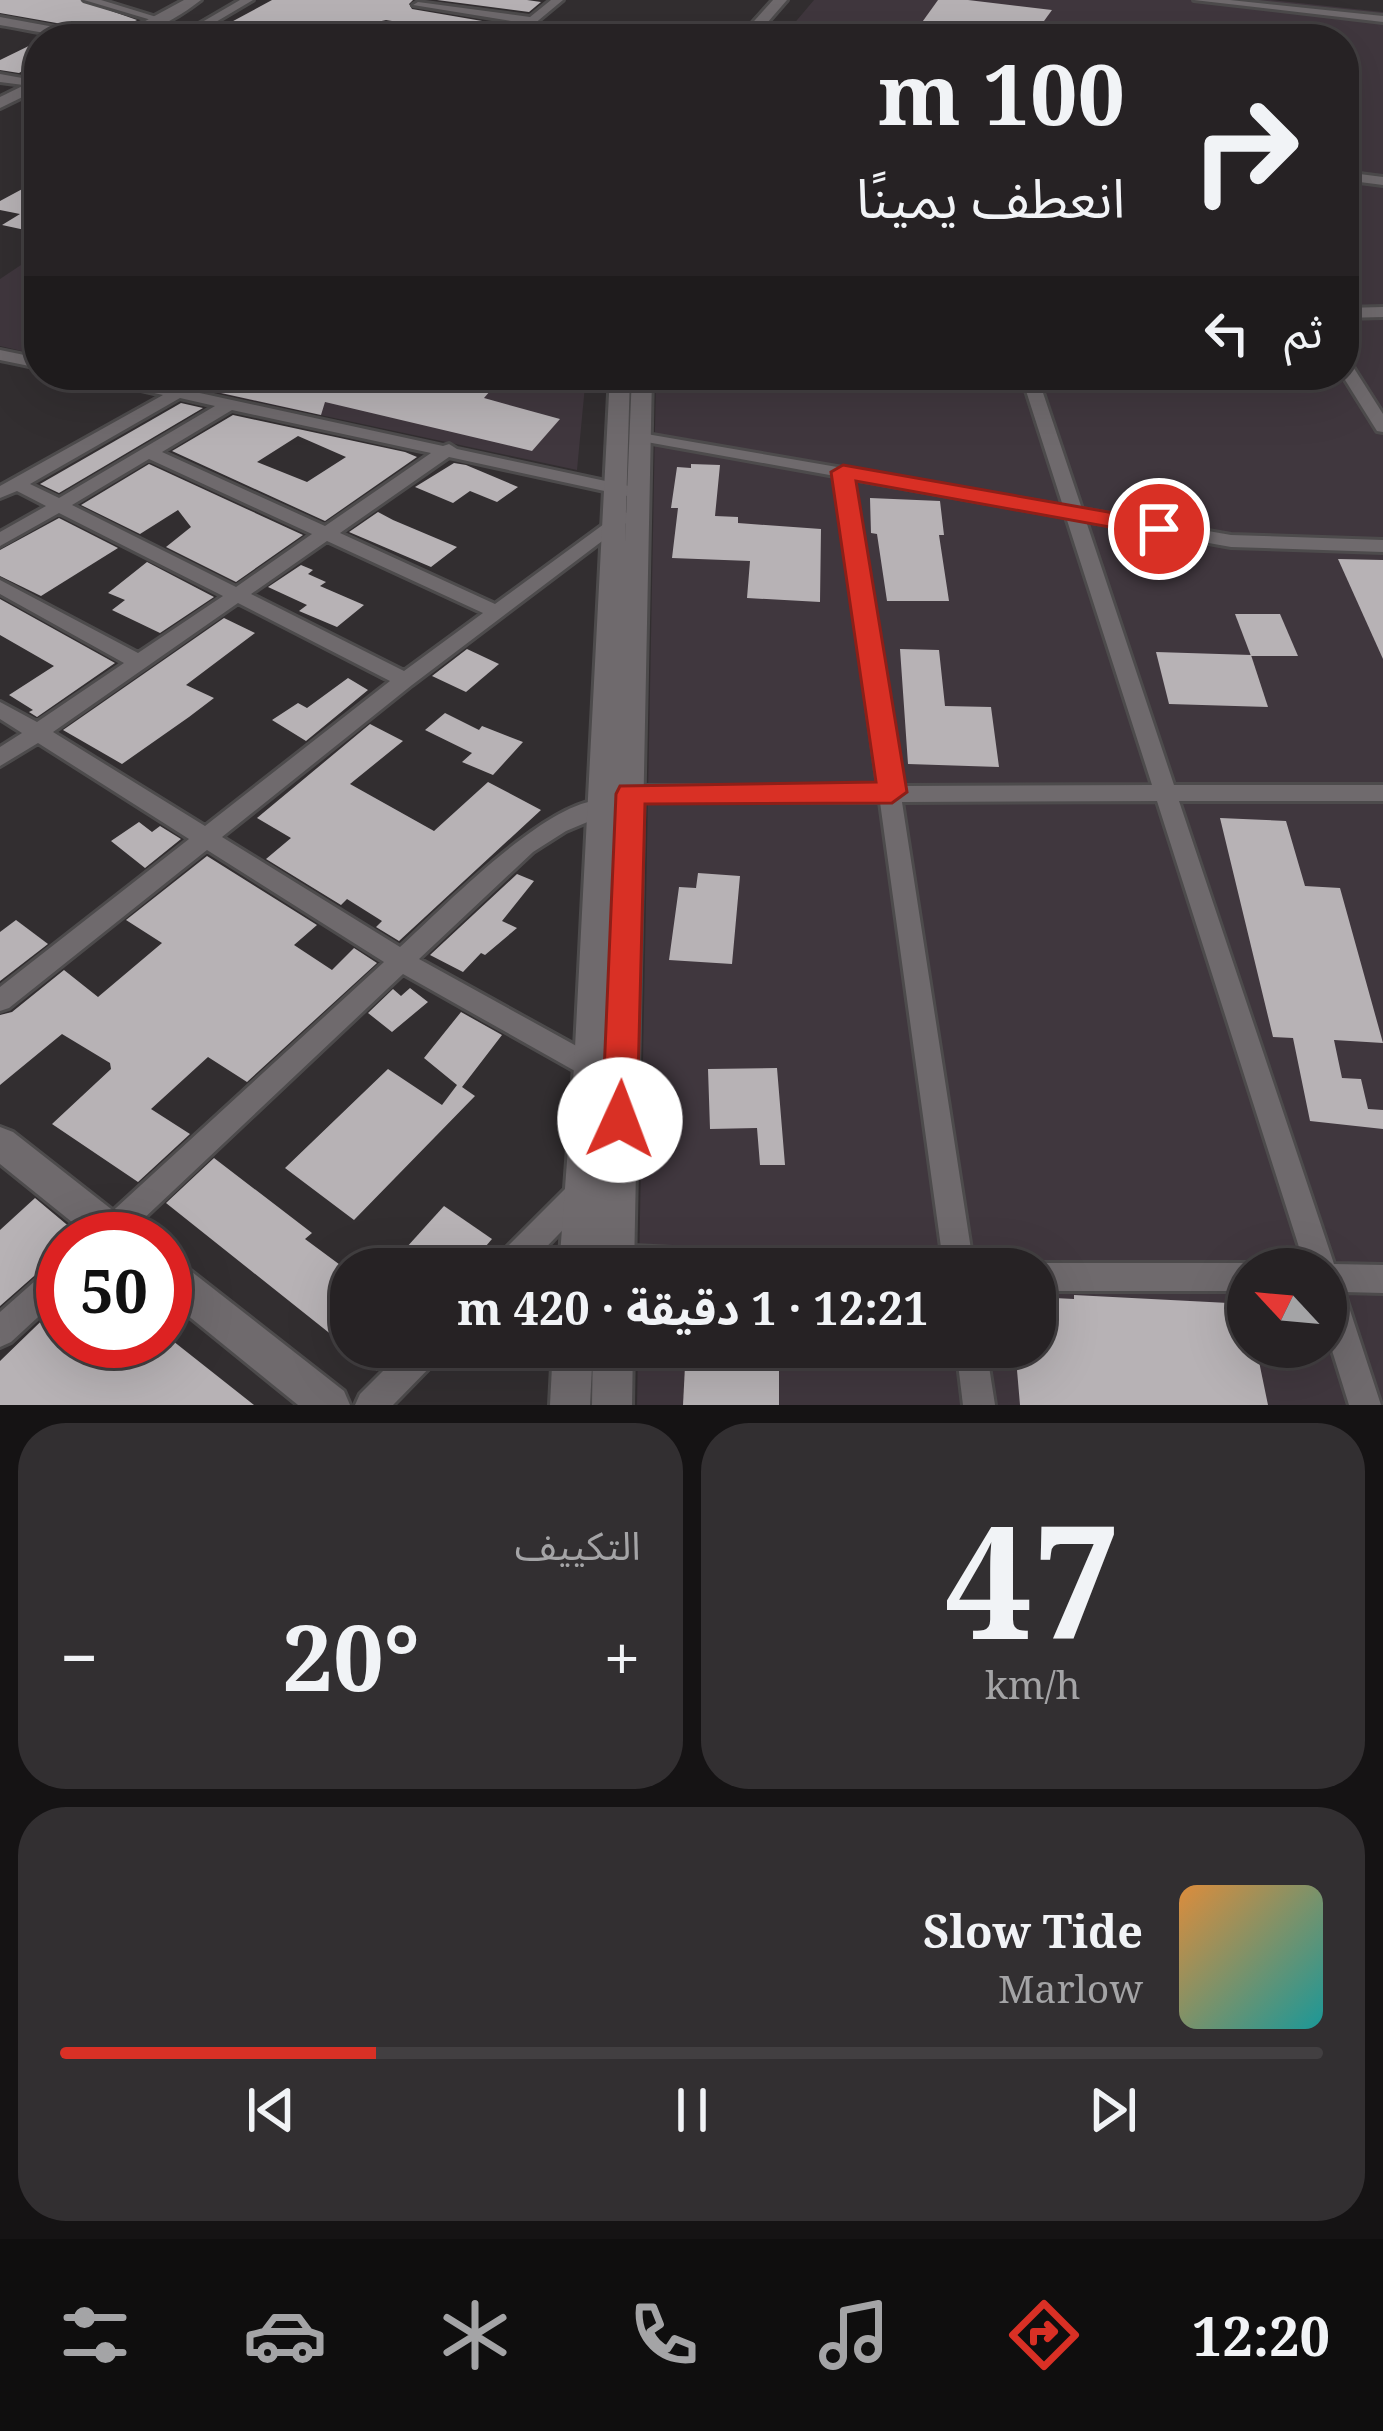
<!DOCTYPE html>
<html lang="ar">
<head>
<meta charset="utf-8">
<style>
	body { margin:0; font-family:"Noto Serif","Noto Sans Arabic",serif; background:#322f31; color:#f1f3f6; direction:rtl; height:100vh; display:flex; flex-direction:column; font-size:45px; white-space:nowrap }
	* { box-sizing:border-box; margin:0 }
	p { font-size:39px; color:#a4a4a6 }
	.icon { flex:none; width:66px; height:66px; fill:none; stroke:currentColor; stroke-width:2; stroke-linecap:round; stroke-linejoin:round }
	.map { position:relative; height:1405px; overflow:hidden; direction:ltr }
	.drawer { display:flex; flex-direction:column; gap:18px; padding:18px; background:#151314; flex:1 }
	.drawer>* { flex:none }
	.top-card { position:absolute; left:24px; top:24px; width:1335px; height:366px; border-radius:48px; box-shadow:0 12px 48px #0002,0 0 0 3px #423f41; direction:rtl; background:#262224; color:#f1f3f6; overflow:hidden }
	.needle { width:78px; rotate:296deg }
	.tools { position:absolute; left:1227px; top:1248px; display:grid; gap:24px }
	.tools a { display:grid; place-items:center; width:120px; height:120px; border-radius:50%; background:#262224; box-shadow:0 12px 48px #0002,0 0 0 3px #423f41; font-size:60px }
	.speed { position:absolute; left:36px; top:1212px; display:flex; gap:24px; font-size:60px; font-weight:700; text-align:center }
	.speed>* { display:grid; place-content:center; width:156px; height:156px; border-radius:50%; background:#262224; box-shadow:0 12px 48px #0002,0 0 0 3px #423f41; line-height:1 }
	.speed .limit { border:18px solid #d22; background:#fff; color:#111 }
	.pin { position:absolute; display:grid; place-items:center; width:102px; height:102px; color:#fff; margin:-51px; border:6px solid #fff; border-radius:50%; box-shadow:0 3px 12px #0007 }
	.me { position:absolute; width:132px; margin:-66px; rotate:2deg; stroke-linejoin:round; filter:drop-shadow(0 0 9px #0008) }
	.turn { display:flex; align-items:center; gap:42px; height:252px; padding:0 36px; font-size:54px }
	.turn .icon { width:156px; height:156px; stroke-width:2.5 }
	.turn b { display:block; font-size:84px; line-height:102px }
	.then { display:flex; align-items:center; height:114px; padding:0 36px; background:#0003; gap:24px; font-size:45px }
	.big { font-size:90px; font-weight:700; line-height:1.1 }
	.drawer .widget { flex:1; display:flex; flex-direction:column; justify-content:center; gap:18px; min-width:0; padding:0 42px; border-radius:48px; background:#322f31 }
	.drawer .dial { align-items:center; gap:0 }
	.dial b { font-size:156px; line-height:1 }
	.song { display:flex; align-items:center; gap:36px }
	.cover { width:144px; height:144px; border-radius:18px; background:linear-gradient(135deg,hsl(30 70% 55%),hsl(180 70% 35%)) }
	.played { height:12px; border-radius:6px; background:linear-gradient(90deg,#d93025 25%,#423f41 25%) }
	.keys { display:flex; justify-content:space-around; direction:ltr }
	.heat { display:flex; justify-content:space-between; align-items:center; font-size:66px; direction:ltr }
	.drawer .tiles { flex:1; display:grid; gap:18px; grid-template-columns:1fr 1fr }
	.widget:last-child { grid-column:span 2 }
	.trip { position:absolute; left:330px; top:1248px; width:726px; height:120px; border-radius:48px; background:#262224; box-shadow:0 12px 48px #0002,0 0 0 3px #423f41; font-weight:700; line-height:120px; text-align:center; direction:rtl }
	.menu { display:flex; height:192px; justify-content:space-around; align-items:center; background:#0f0e0e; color:#a4a4a6 }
	.menu .icon { width:84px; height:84px }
	.menu .selected { color:#d93025 }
	.menu b { font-size:54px; color:#f1f3f6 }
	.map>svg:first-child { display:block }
	.built { fill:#40373e; fill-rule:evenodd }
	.building { fill:#b7b2b5; fill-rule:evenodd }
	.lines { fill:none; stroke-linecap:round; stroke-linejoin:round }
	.street-casing { stroke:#4d4b4c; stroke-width:6 }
	.secondary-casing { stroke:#4d4b4c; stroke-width:6 }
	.street { fill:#6f6a6d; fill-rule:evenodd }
	.secondary { fill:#6f6a6d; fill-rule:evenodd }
	.route { fill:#d93025; stroke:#8d1f18; stroke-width:3 }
</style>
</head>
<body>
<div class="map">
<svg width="1383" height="1405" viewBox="0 0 1383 1405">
	<rect width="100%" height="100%" fill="#322e30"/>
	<!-- built -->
	<g class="built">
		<path d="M814,0H1271L1383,12V1405H637L638,1347H1035V1269H639L656,375H1344V39H781ZM1248,1269H1326V1347H1248Z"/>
		<polygon points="39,253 39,355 0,346 0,279"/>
		<polygon points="134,375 586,375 577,470"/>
	</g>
	<!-- building -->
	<g class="building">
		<polygon points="0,0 80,0 137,20 113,33 0,13"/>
		<polygon points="272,0 413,0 409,4 412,9 512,26 499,39 386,20 377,22 378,32 418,39 232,39 234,34 226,28 209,34"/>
		<polygon points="437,0 527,0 541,2 529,12"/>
		<polygon points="938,0 968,0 1052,10 1031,39 910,39"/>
		<polygon points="39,41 39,61 19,73 0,70 0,60"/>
		<polygon points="39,180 39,233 2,225 20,214 0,210 0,201"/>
		<polygon points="235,375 368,375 415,386 416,375 504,375 484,398 560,419 532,451 325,402 321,415 203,389"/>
		<polygon points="181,403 203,408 59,493 40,484"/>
		<path d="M233,415L405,452L417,457L325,521L172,451ZM298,436L346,457L307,482L257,462Z"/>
		<polygon points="454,463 466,465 518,487 497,502 470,491 453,503 415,487"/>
		<polygon points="149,464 303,535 236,582 166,547 191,527 178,510 140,534 81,505"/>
		<polygon points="691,464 720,465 715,516 738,517 738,523 821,529 820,602 747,598 750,561 672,558 678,508 671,508 677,467 691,468"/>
		<polygon points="870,498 940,501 944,535 939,535 949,601 887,601 877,534 871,533"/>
		<polygon points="378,512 393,520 457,547 431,567 349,532"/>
		<polygon points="59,518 118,548 41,596 0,576 0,550"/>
		<polygon points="1338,559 1383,560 1383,659"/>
		<polygon points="147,562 214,597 160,633 112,610 125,600 108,593"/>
		<polygon points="301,565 313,570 308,574 326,582 320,586 364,605 337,627 299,611 307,605 268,587"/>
		<polygon points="0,599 115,663 37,717 29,712 33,710 9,695 54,666 0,635"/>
		<polygon points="1235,614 1280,614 1298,656 1251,656"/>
		<polygon points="224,618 255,633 186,685 214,698 189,717 122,764 63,730"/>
		<polygon points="467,649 499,664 466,692 432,676"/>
		<polygon points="900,649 939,650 945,706 991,707 999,767 908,764"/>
		<polygon points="1156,652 1251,655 1268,707 1169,704"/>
		<polygon points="348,678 368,690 306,741 272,720 298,703 307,708"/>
		<polygon points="445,713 479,730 482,726 523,742 493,775 462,762 472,753 425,730"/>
		<polygon points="370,724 403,741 350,784 434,831 488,782 541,810 399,941 376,927 382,921 347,899 341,905 266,859 291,838 257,818"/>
		<polygon points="1220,818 1286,821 1305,886 1340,888 1383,1043 1334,1040 1342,1078 1361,1079 1368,1109 1383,1110 1383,1129 1310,1121 1293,1038 1273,1037"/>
		<polygon points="139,822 152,832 160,826 181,839 145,868 111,841"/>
		<polygon points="207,856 317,925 294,945 332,970 354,948 377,963 247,1082 208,1057 151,1109 190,1134 138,1182 52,1124 111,1069 110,1063 62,1034 0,1085 0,1015 12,1012 64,970 98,997 162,943 126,920"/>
		<polygon points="698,873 740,876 732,964 669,960 679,887 696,888"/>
		<polygon points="517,874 534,881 502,921 517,928 485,955 481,953 463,972 430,955"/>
		<polygon points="16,920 48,944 0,981 0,932"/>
		<polygon points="410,988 428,1002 392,1032 368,1013 393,989 401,996"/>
		<polygon points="461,1012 502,1035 462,1087 475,1096 354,1220 285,1168 388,1069 442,1105 457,1085 424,1058"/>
		<polygon points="777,1068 785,1165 760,1165 757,1128 710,1129 708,1069"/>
		<polygon points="214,1158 312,1233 305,1239 351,1273 351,1347 398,1347 377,1371 166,1203"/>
		<polygon points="35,1198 84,1239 63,1239 63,1257 50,1262 0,1306 0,1230"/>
		<polygon points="444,1206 492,1239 466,1269 387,1269"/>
		<polygon points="1074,1295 1248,1304 1248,1347 1256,1347 1268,1405 1020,1405 1015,1347 1035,1347 1035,1297 1074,1299"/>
		<polygon points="63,1300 63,1341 173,1341 254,1405 0,1405 0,1361"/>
		<polygon points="686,1347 779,1347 779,1405 683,1405"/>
	</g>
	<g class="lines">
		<defs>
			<g id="street">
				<polygon points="84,0 101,0 163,19 158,22"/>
				<polygon points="240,0 253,0 187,39 173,39"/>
				<polygon points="551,0 563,0 516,39 503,39 523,23 413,5 418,2 530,17"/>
				<polygon points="1194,0 1230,0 1383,16 1383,22"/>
				<polygon points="385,24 473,36 479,39 449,39 381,29 381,25"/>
				<polygon points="224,32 230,35 228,37 210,39"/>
				<polygon points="0,74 39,81 39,87 0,82"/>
				<polygon points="1344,172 1383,177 1383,185 1344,180"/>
				<polygon points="1383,307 1383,317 1344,318 1344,308"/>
				<polygon points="0,350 39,358 39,368 0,360"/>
				<polygon points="1344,360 1350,362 1383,414 1383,432 1377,431 1342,375"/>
				<path d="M87,375H117L443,446L449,444L457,449L638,488V496L632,497L449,457L340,533L495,604L619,513L625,512L634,517L412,685L222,837L400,947C439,912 556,789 609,801L612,807L609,813L566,831L533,852L419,959L600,1059L604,1067L600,1075L591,1078L582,1075L403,974L122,1239H88L92,1230L384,962L207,850L9,1008L0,1011V987L189,839L38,743L0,766V747L22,733L0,719V702L37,722L124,663L0,594V580L138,653L223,596L59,513L0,546V532L46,506L17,491L0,498V486L163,395L89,378ZM180,398L215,406L59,498L30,484ZM232,410L431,453L325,526L162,452ZM149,459L312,534L236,587L72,505ZM327,541L483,613L404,671L251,594ZM238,603L390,681L205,826L53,732Z"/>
				<path d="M1021,375H1037L1082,509L1231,535L1383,540V552L1231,547L1086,521L1174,785H1383V801H1179L1334,1264L1383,1265V1293L1344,1292L1381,1405H1349L1326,1331V1269H1306L1157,801L902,802L974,1269H944L880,802H630L622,800L619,794L622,788L630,786H878L835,476L641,441L635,440V432L1063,506ZM853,479L1066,517L1152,785L900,786Z"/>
				<polygon points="580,1180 590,1184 594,1193 590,1202 525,1269 490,1269 495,1259 570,1184"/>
				<polygon points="615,1245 809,1255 819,1259 824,1269 605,1269 600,1259 605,1249"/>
				<polygon points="63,1261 63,1294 11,1342 0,1347 0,1312 53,1265"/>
				<polygon points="1035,1263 1248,1263 1259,1269 1248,1269 1248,1291 1035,1291 1035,1269 1024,1269"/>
				<polygon points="407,1347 443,1347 439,1358 393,1405 355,1405 360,1394"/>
				<polygon points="956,1347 986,1347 995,1405 963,1405"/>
			</g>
			<g id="secondary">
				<path d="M184,0H201C129,56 82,39 0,25V17L114,38Z"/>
				<polygon points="773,0 787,0 753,39 738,39"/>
				<polygon points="39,78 39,89 0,108 0,97"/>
				<polygon points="610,375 630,375 625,543 632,375 652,375 634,1269 559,1269 574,1067"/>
				<polygon points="0,1127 13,1132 134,1227 140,1239 93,1239 0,1164"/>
				<polygon points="165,1256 178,1261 344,1391 350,1405 298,1405 165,1297"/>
				<polygon points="553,1347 593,1347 590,1405 550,1405"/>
				<polygon points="593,1347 633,1347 632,1405 592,1405"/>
			</g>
		</defs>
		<!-- street casing -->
		<use href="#street" class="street-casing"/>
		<!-- secondary casing -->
		<use href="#secondary" class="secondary-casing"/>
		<!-- street -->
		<use href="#street" class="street"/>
		<!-- secondary -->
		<use href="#secondary" class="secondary"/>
	</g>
	<!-- route -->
	<polygon class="route" points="843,465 1159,521 1171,529 1159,536 856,481 907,792 892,803 645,804 637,1120 632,1130 620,1135 607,1130 602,1120 616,794 620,786 876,782 831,472"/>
</svg>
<div class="tools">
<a><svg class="needle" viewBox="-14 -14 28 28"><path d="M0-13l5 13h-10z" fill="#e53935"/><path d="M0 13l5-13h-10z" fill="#a4a4a6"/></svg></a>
</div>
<div class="speed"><div class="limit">50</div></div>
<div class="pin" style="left:1159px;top:529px;background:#d93025"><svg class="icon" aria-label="arrive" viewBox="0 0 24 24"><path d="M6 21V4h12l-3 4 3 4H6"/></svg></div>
<svg class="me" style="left:620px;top:1120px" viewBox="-20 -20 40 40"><circle r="19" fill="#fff"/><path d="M0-13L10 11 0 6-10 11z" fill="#d93025"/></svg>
<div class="trip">12:21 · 1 دقيقة · 420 m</div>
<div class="top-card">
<div class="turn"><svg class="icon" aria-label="right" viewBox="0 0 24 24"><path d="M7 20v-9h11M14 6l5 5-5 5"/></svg><div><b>100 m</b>انعطف يمينًا</div></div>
<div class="then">ثم<svg class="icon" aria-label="left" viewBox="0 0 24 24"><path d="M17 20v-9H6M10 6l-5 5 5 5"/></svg></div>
</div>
</div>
<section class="drawer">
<div class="tiles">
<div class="widget dial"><b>47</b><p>km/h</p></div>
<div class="widget"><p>التكييف</p>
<div class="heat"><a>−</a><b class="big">20°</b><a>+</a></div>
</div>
<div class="widget">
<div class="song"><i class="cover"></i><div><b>Slow Tide</b><p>Marlow</p></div></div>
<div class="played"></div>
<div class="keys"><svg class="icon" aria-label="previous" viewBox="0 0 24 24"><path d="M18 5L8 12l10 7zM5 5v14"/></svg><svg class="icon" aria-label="pause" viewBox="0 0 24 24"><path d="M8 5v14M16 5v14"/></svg><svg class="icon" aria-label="next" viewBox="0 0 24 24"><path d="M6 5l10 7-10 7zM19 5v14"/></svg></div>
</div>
</div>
</section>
<nav class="menu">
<b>12:20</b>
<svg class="icon selected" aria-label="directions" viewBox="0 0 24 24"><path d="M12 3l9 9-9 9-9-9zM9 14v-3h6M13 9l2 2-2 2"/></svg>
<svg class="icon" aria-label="music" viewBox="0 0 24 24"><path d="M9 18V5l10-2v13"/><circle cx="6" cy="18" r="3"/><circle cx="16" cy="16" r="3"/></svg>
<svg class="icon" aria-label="phone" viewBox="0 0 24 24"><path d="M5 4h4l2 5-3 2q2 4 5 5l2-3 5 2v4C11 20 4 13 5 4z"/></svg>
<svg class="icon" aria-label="climate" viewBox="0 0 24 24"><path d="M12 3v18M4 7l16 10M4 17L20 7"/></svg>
<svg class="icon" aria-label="car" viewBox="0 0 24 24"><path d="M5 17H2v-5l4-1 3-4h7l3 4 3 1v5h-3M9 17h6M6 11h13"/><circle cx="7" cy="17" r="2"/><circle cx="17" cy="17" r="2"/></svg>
<svg class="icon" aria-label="filters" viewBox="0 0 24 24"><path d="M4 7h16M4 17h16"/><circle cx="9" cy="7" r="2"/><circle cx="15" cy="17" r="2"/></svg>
</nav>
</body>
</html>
